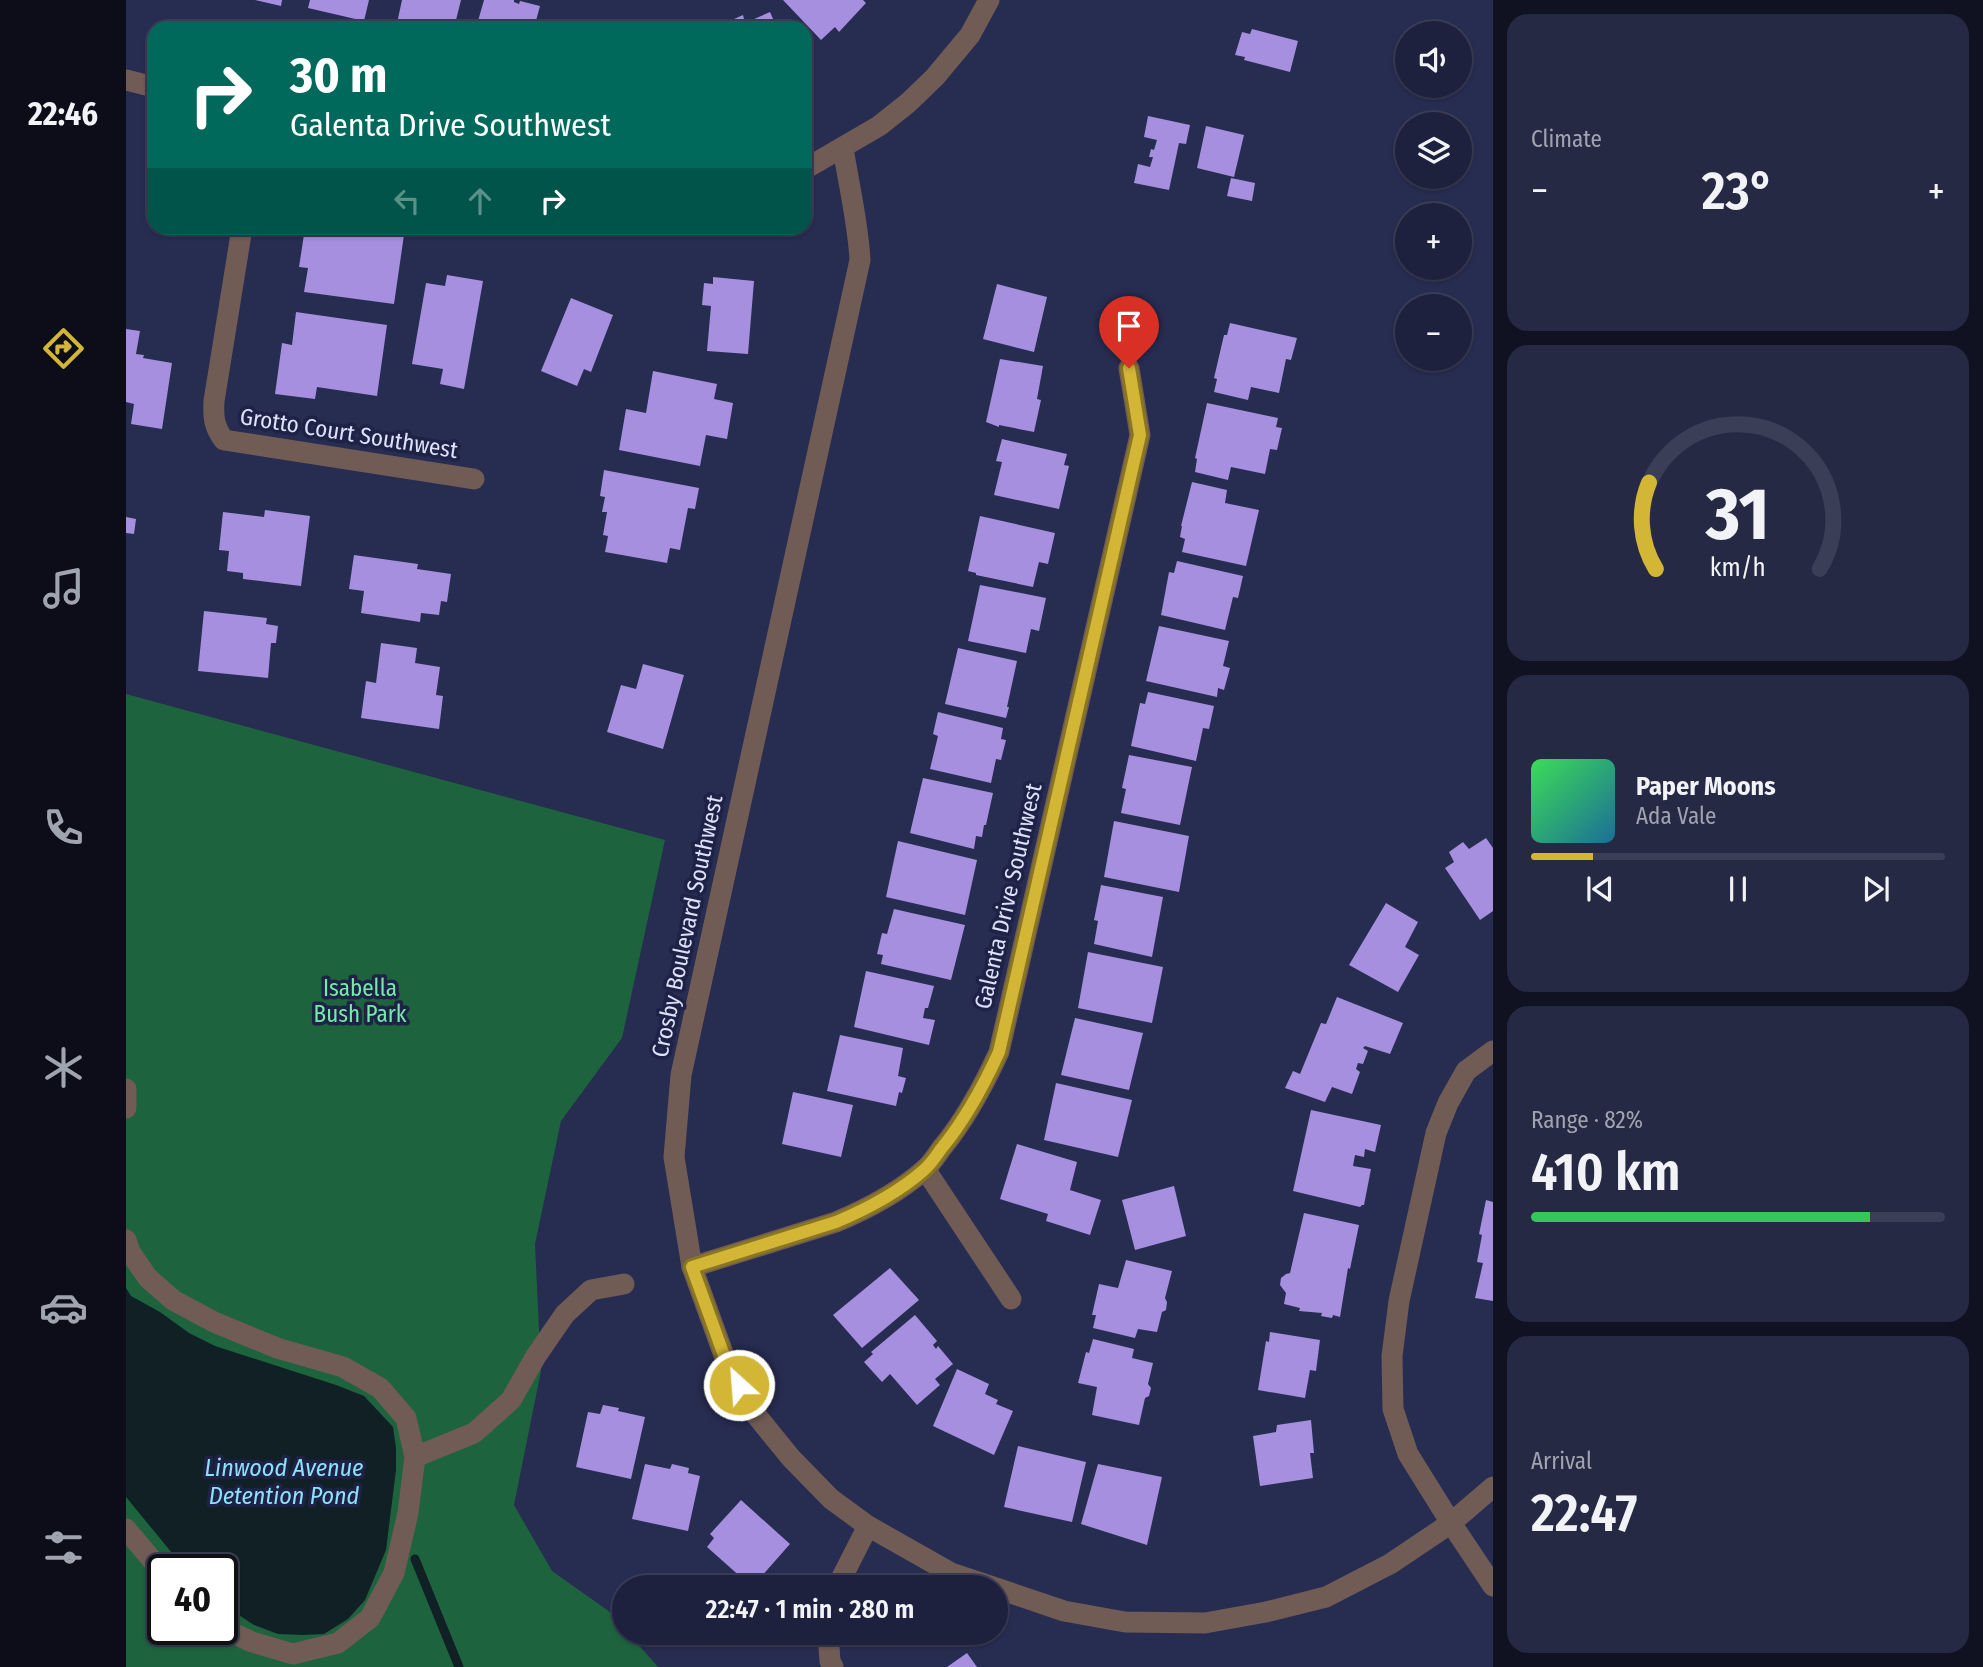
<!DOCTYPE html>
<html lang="en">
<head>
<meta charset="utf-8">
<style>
	body { margin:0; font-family:"Fira Sans Condensed",sans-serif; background:#252944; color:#f1f3f6; height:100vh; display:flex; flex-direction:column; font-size:26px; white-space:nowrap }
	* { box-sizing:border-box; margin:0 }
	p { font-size:23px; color:#a0a3b0 }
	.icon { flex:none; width:38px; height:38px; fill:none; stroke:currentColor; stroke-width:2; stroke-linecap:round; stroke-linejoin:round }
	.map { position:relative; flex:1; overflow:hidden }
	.drawer { display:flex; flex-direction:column; gap:14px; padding:14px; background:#101222; width:490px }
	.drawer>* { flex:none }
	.top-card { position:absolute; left:21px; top:21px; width:665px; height:214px; border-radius:21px; box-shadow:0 2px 5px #0004,0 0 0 2px #3b3e57; background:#00695c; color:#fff; overflow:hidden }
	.tools { position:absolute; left:1269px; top:21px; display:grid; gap:14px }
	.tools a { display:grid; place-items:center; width:77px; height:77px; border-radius:50%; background:#1d213d; box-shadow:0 2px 5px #0004,0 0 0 2px #3b3e57; font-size:35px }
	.speed { position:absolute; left:21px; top:1554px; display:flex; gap:14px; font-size:35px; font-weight:700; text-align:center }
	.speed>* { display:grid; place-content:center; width:91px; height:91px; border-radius:50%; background:#1d213d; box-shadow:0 2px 5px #0004,0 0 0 2px #3b3e57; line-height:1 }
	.speed .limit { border:4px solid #111; border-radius:10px; background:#fff; color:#111 }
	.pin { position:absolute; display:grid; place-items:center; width:60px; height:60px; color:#fff; margin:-72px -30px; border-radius:50% 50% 50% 0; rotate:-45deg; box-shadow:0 0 7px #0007 }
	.pin .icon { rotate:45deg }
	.me { position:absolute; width:77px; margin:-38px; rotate:334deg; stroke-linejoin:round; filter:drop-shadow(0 0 5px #0008) }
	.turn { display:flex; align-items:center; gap:24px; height:147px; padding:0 28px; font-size:32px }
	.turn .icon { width:91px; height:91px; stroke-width:2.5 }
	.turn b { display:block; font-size:49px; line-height:60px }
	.lanes { display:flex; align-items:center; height:66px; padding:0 28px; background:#0003; justify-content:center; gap:35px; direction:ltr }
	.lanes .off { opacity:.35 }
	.big { font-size:52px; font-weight:600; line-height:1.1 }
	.drawer .tile { flex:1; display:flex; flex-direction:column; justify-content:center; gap:10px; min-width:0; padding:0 24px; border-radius:21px; background:#252944 }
	.drawer .dial { align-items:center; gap:0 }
	.dial svg { height:182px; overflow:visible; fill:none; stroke:#3b3e57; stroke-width:7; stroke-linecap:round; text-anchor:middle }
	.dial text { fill:#f1f3f6; stroke:none }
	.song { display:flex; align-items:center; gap:21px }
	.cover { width:84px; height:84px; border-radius:10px; background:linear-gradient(135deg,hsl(130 70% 55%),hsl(200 70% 35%)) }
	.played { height:7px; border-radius:4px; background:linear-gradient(90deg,#d3b635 15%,#3b3e57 15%) }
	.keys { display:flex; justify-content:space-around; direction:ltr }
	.heat { display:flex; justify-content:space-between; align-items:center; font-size:38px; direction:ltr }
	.charge { height:10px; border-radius:5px; background:linear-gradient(90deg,#34c759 82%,#3b3e57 0) }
	.trip { position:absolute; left:486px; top:1575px; width:396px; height:70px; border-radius:35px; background:#1d213d; box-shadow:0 2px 5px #0004,0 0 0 2px #3b3e57; font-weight:600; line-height:70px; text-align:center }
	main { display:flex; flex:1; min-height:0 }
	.tab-bar { display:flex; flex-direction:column; width:126px; justify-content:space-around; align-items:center; background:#0c0d18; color:#a0a3b0 }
	.tab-bar .icon { width:49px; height:49px }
	.tab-bar .selected { color:#d3b635 }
	.tab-bar b { font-size:32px; color:#f1f3f6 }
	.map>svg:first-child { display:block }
	.green { fill:#1d633e; fill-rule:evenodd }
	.water { fill:#102024 }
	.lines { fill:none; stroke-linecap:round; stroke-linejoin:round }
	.stream { stroke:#102024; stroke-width:9 }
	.building { fill:#a58fde }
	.minor { stroke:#705b55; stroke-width:21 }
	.route-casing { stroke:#897622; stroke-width:18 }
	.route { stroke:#d3b635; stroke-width:12 }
	.labels { text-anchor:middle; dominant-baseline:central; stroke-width:7; stroke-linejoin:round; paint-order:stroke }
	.street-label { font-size:23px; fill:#dde2fa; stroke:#1e2246 }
	.park-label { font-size:23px; fill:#74eba6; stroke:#1e2246 }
	.water-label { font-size:24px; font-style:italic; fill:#8de2f8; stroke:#1e2246 }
</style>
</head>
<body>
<main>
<nav class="tab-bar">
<b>22:46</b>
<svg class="icon selected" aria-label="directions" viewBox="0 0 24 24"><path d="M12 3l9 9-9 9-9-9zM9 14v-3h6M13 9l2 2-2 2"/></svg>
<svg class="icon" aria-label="music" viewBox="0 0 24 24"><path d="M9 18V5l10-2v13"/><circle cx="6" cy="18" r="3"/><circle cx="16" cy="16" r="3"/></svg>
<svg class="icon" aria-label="phone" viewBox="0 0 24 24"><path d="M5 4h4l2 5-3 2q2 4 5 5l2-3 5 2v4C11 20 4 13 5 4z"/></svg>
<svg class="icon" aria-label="climate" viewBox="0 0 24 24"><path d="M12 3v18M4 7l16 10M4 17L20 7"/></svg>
<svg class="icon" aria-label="car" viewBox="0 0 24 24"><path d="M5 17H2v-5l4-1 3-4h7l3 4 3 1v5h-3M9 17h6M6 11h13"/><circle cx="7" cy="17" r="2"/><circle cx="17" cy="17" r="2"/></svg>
<svg class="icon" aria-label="filters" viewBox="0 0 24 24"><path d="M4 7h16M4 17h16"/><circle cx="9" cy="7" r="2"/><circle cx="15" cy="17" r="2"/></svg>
</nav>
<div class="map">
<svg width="1367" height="1667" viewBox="0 0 1367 1667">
	<rect width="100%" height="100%" fill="#272c51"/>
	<!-- green -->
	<path class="green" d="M0,694L539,840L496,1038L435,1121L409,1244L415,1371L388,1505L426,1571L484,1612L499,1628V1633H502L532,1667H0ZM37,1570H96V1629H37Z"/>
	<!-- water -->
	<polygon class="water" points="0,1288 5,1296 34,1312 63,1333 89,1346 210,1385 238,1396 267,1427 270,1448 270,1470 260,1550 239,1600 222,1619 198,1634 177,1635 152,1634 128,1625 96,1604 96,1570 60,1570 0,1497"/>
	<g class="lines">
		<!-- stream -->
		<polyline class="stream" points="289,1559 333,1667"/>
	</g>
	<!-- building -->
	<g class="building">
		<polygon points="129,0 156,0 155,6"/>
		<polygon points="184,0 243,0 238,21 182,8"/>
		<polygon points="276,0 335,0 328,28 270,28"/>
		<polygon points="358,0 388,0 388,2 393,4 394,1 414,6 408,28 350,28"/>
		<polygon points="657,0 737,0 740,3 713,32 709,27 695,40"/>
		<polygon points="644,12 651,28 588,28 617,15 619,23"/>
		<polygon points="1126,29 1172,41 1164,72 1118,60 1119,57 1109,55 1116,32 1124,34"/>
		<polygon points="1022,116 1064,125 1060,144 1053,143 1043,190 1008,183 1012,164 1024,167 1027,157 1023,157 1025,149 1028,150 1031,140 1018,137"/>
		<polygon points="1080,126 1118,135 1108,177 1071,168"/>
		<polygon points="1105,178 1129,183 1126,201 1101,196"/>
		<polygon points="179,228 219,228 278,235 268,304 178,292 182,268 173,267"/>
		<polygon points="321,275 357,281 338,389 314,384 317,369 286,364 300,283 319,286"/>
		<polygon points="587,277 628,281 622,354 581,351 585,306 576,305 578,283 587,284"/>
		<polygon points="871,284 921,297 908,352 857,339"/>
		<polygon points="445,298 487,315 465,372 458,369 451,386 415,371"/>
		<polygon points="170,312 261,325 251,396 191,387 189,399 149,394 156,343 166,345"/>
		<polygon points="1104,323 1171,338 1165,360 1160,359 1153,393 1125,387 1122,400 1088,392 1091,379 1088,378 1098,335 1101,335"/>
		<polygon points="0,329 14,331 10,354 18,355 17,358 46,363 36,429 5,424 8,404 0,402"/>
		<polygon points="874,359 917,366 911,399 915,400 908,432 873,425 873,427 860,422"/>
		<polygon points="527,371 591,384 588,399 607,403 601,439 580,435 574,466 493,450 500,409 520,413"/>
		<polygon points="1081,403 1152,418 1150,427 1156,428 1151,450 1144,449 1139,474 1105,467 1102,480 1069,472 1071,459 1069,458"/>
		<polygon points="876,439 941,454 938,465 943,466 933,509 868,495 876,462 870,461"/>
		<polygon points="478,470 573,488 569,509 562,508 554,550 544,548 541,563 479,552 482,536 477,535 481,512 476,512 479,497 474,496"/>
		<polygon points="1066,482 1101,490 1099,503 1133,510 1120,566 1056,552 1059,539 1054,537 1056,526 1055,526"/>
		<polygon points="139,510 184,516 175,586 117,579 117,573 101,571 103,551 93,550 97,512 138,517"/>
		<polygon points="854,516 929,533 922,564 913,562 907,587 850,575 850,573 842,571"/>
		<polygon points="0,517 10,519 8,534 0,533"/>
		<polygon points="228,555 292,564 291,569 325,574 321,602 315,601 313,615 295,613 294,622 235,613 238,591 223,589"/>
		<polygon points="1051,561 1117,576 1112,598 1107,597 1099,630 1035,615 1043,572 1048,573"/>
		<polygon points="854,585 920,598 913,631 905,629 900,653 842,641"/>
		<polygon points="78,611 141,618 140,624 152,626 150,643 145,643 142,678 72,671"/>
		<polygon points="1033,626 1103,641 1097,666 1104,668 1098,690 1092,688 1091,697 1020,681"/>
		<polygon points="255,643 291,648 289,663 314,667 310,695 317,696 313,729 235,718 240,681 250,683"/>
		<polygon points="832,648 891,661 881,707 883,707 880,718 819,704"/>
		<polygon points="517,664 558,675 537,749 481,732 495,685 510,689"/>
		<polygon points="1022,692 1088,706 1083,729 1077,728 1070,761 1005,746 1014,703 1019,704"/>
		<polygon points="812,712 877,728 875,739 880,740 875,760 870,759 865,783 804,769 812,736 807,734"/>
		<polygon points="1003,755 1066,767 1054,825 995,813 1000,789 996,788"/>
		<polygon points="797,778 867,793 860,825 858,825 856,837 850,836 848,849 784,833"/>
		<polygon points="988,821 1063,836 1053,892 978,877"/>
		<polygon points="1360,838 1367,848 1367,911 1354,920 1319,868 1328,862 1323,852 1337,842 1343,849"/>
		<polygon points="772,841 851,860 839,915 760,897"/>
		<polygon points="975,885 1037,897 1026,957 968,944 972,921 968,920"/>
		<polygon points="1260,903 1292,922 1279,947 1293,955 1272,992 1223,965"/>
		<polygon points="768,909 839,925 825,980 755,964 757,955 751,954 756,933 761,934"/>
		<polygon points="962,952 1037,967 1026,1023 952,1008"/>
		<polygon points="740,971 808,986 802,1008 799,1008 797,1018 809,1020 803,1045 728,1027"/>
		<polygon points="1211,997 1277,1023 1264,1054 1239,1046 1237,1048 1242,1051 1237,1064 1232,1063 1230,1069 1234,1072 1226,1094 1206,1087 1199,1102 1159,1088 1167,1071 1174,1074 1195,1023 1200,1024"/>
		<polygon points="949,1018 1017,1033 1003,1090 935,1075"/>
		<polygon points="714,1035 777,1048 772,1076 780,1078 776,1093 773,1092 770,1106 701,1091"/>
		<polygon points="930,1083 1006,1100 992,1157 918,1140"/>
		<polygon points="667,1092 727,1105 715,1157 656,1144"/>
		<polygon points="1185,1110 1255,1125 1249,1152 1239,1149 1238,1157 1229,1155 1227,1166 1245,1169 1238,1205 1236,1205 1234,1207 1167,1191"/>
		<polygon points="891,1144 951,1162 944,1190 975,1200 964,1235 920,1221 922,1214 874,1199"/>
		<polygon points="1048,1186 1060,1236 1009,1250 996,1200"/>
		<polygon points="1360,1200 1367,1202 1367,1301 1349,1298 1357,1263 1351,1262 1356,1235 1353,1234"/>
		<polygon points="1178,1213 1233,1225 1224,1269 1222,1268 1214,1317 1207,1315 1206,1318 1195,1316 1196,1313 1173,1311 1174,1308 1158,1304 1160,1293 1154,1285 1155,1278 1160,1274 1164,1273"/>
		<polygon points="1000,1260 1046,1271 1039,1298 1041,1302 1040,1310 1036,1312 1031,1332 1012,1329 1009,1338 967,1328 970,1315 966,1315 973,1284 992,1288"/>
		<polygon points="764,1268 793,1300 736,1348 707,1315"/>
		<polygon points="789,1315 811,1341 807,1345 810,1349 812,1346 827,1364 809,1379 814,1385 791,1405 764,1374 756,1382 738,1362 747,1354 745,1352"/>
		<polygon points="1144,1332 1194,1340 1190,1371 1184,1370 1179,1398 1132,1390 1140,1341 1143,1342"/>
		<polygon points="967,1339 1008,1349 1006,1358 1027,1363 1022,1384 1025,1388 1023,1396 1019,1398 1013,1425 966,1415 971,1387 952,1383 960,1352 963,1353"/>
		<polygon points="831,1369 863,1384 859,1394 872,1400 870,1404 887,1411 868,1455 807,1426"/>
		<polygon points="477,1405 493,1408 492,1411 519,1417 505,1479 450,1467 462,1412 474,1414"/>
		<polygon points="1185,1420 1188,1453 1184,1453 1187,1478 1134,1486 1127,1436 1150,1432 1151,1425"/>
		<polygon points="892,1446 960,1462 946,1522 878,1507"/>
		<polygon points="519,1464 544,1469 546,1464 563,1468 562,1473 574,1476 562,1531 506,1519"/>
		<polygon points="972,1464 1036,1477 1021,1545 955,1524"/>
		<polygon points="615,1500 664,1544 626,1587 581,1547 588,1538 584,1534"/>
		<polygon points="841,1653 851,1667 821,1667"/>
	</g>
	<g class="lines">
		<!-- minor -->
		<g class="minor">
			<polyline points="0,80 28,87"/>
			<path d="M717,148C723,186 732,222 734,260L555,1075L548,1157L566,1267L600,1361L626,1410L665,1458L705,1499L742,1526L825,1573L867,1587"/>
			<polyline points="679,169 753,126 782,103 809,77 844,35 863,0"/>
			<path d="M116,228L88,401C87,417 88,427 98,440L348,479"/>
			<polyline points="1367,1051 1340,1071 1322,1103 1310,1133 1273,1301 1266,1356 1267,1409 1282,1454 1325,1523 1367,1586"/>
			<polyline points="0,1089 0,1108"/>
			<polyline points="799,1169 885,1299"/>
			<polyline points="0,1240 4,1252 22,1278 47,1300 88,1322 151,1348 217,1367 254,1388 280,1418 289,1457 282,1513 268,1573 244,1618 212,1643 167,1654 126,1642 96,1628"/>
			<path d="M566,1267L710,1222C741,1209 773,1192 798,1170C805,1164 810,1156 815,1149C840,1119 857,1087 873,1052L1014,435L1003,368"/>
			<polyline points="289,1457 348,1433 385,1400 410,1356 439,1314 465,1290 498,1284"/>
			<polyline points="0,1529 37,1573"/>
			<polyline points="711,1587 742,1526"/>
			<polyline points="870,1588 938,1611 999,1622 1079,1623 1140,1612 1200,1597 1264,1564 1325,1523 1367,1487"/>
			<polyline points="702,1633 704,1661 707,1667"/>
		</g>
	</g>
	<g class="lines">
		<defs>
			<path id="route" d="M613,1385L600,1361L566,1267L710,1222C741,1209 773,1192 798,1170C805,1164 810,1156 815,1149C840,1119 857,1087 873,1052L1014,435L1003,368"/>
		</defs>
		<!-- route casing -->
		<use href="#route" class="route-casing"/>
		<!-- route -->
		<use href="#route" class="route"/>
	</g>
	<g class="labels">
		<!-- street labels -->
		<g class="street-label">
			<text transform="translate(223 433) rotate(9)">Grotto Court Southwest</text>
			<text transform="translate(882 896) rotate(-77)">Galenta Drive Southwest</text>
			<text transform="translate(561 926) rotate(-78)">Crosby Boulevard Southwest</text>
		</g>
		<!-- park labels -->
		<g class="park-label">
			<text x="234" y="988">Isabella<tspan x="234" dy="26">Bush Park</tspan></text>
		</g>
		<!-- water labels -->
		<g class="water-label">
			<text x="158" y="1468">Linwood Avenue<tspan x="158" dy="28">Detention Pond</tspan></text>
		</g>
	</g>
</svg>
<div class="tools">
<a><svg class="icon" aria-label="sound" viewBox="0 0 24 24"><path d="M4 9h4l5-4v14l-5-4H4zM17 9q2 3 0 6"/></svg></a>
<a><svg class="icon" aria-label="layers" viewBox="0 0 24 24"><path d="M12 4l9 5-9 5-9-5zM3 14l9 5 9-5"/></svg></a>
<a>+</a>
<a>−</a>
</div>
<div class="speed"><div class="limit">40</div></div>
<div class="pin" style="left:1003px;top:368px;background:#d93025"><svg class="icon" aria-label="arrive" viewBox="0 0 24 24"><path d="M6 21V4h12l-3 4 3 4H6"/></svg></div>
<svg class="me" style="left:613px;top:1385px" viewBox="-20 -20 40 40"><circle r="17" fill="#d3b635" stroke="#fff" stroke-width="3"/><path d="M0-11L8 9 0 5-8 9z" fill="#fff"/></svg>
<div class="trip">22:47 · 1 min · 280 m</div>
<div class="top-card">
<div class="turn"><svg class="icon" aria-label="right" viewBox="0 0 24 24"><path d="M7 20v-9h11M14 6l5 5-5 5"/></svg><div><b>30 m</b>Galenta Drive Southwest</div></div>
<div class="lanes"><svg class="icon off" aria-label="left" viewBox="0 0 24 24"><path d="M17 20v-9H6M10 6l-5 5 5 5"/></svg><svg class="icon off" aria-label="ahead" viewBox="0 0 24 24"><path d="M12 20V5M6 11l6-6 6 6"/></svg><svg class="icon" aria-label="right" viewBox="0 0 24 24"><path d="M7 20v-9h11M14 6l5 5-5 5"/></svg></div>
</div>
</div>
<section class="drawer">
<div class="tile"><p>Climate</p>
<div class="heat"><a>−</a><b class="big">23°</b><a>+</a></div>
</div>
<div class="tile dial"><svg viewBox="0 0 100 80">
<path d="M14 69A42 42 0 1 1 86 69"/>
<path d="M14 69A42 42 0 0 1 11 31" stroke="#d3b635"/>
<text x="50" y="56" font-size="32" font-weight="700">31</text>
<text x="50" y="72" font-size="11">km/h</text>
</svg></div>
<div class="tile">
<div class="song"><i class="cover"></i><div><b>Paper Moons</b><p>Ada Vale</p></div></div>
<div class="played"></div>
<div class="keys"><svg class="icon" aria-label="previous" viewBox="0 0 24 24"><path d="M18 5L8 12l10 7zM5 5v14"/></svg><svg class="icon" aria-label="pause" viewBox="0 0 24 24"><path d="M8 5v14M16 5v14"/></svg><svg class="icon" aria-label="next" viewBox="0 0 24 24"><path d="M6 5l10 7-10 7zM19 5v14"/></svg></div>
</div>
<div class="tile"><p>Range · 82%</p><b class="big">410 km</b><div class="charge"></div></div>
<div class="tile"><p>Arrival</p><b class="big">22:47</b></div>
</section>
</main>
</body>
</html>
